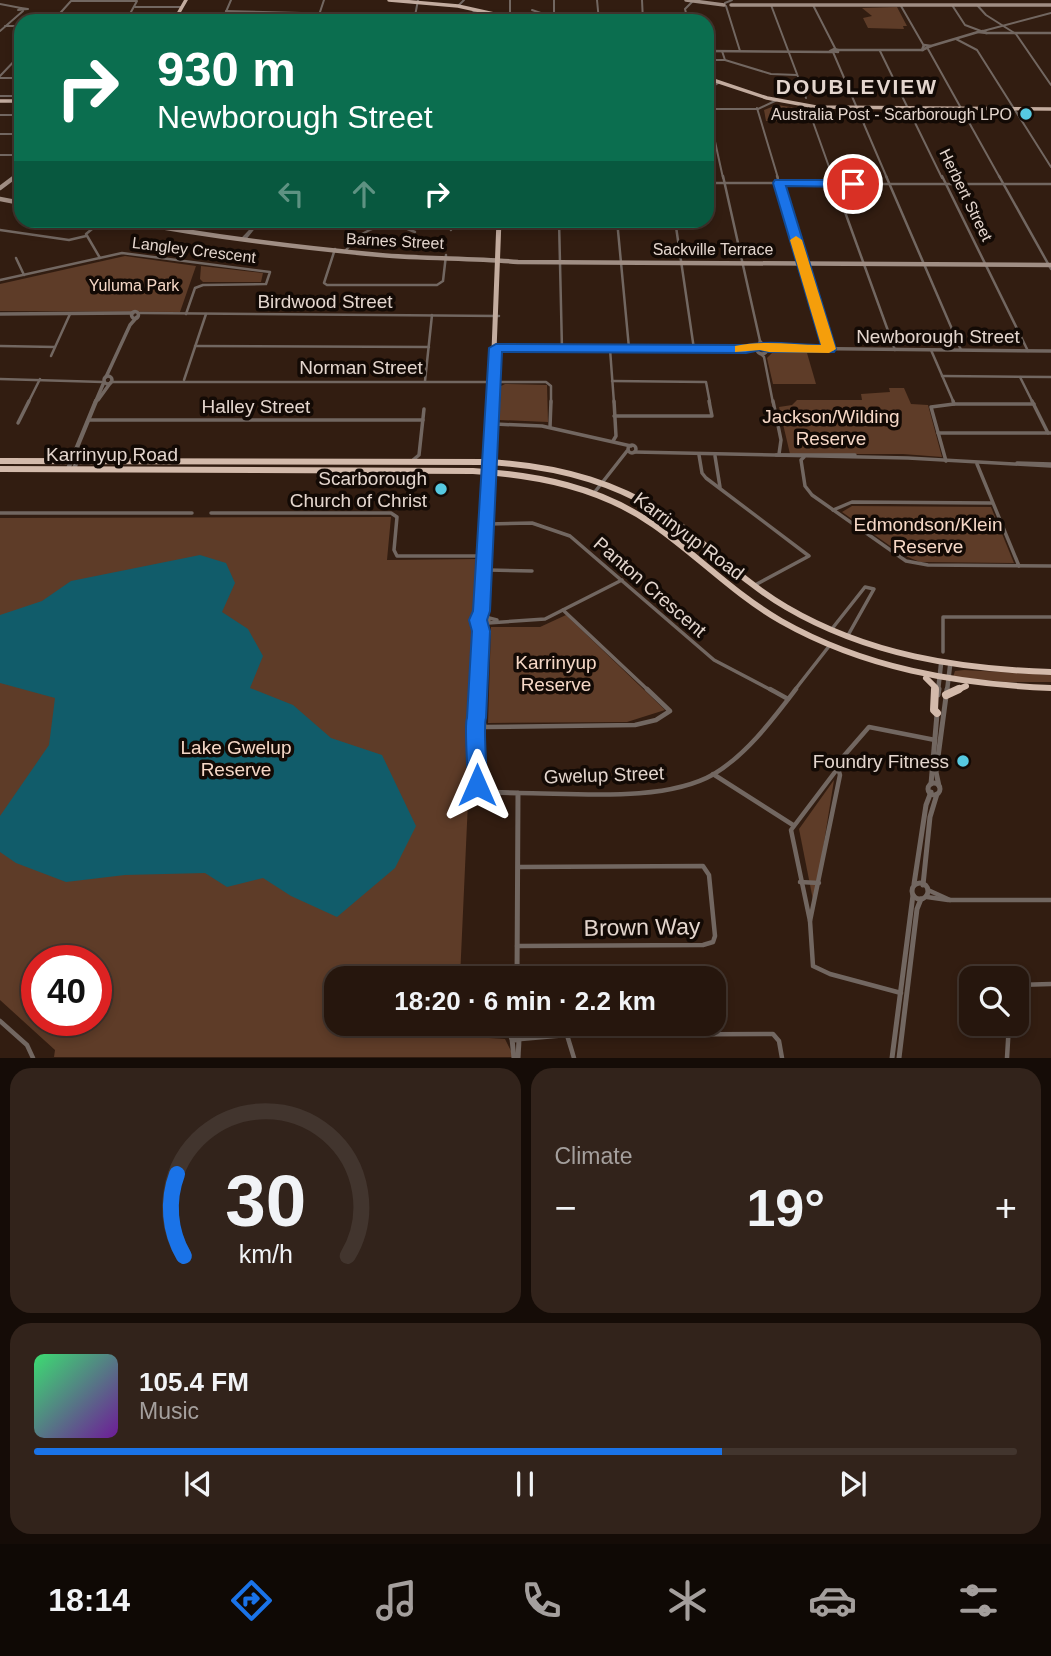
<!DOCTYPE html>
<html lang="en">
<head>
<meta charset="utf-8">
<style>
	body { margin:0; font-family:Helvetica,sans-serif; background:#32231b; color:#f1f3f6; height:100vh; display:flex; flex-direction:column; font-size:26px; white-space:nowrap }
	* { box-sizing:border-box; margin:0 }
	p { font-size:23px; color:#a49f9d }
	.icon { flex:none; width:38px; height:38px; fill:none; stroke:currentColor; stroke-width:2; stroke-linecap:round; stroke-linejoin:round }
	.map { position:relative; height:1058px; overflow:hidden }
	.details { display:flex; flex-direction:column; gap:10px; padding:10px; background:#150c07; flex:1 }
	.details>* { flex:none }
	.guide { position:absolute; left:14px; top:14px; width:700px; height:214px; border-radius:21px; box-shadow:0 4px 10px #0003,0 0 0 2px #42352e; background:#0b6e4f; color:#fff; overflow:hidden }
	.controls { position:absolute; left:959px; top:966px; display:grid; gap:14px }
	.controls a { display:grid; place-items:center; width:70px; height:70px; border-radius:14px; background:#26160d; box-shadow:0 4px 10px #0003,0 0 0 2px #42352e; font-size:35px }
	.speed { position:absolute; left:21px; top:945px; display:flex; gap:14px; font-size:35px; font-weight:700; text-align:center }
	.speed>* { display:grid; place-content:center; width:91px; height:91px; border-radius:50%; background:#26160d; box-shadow:0 4px 10px #0003,0 0 0 2px #42352e; line-height:1 }
	.speed .limit { border:10px solid #d22; background:#fff; color:#111 }
	.pin { position:absolute; display:grid; place-items:center; width:60px; height:60px; color:#fff; margin:-30px; border:4px solid #fff; border-radius:50%; box-shadow:0 2px 7px #0007 }
	.me { position:absolute; width:77px; margin:-38px; rotate:0deg; stroke-linejoin:round; filter:drop-shadow(0 0 5px #0008) }
	.turn { display:flex; align-items:center; gap:24px; height:147px; padding:0 28px; font-size:32px }
	.turn .icon { width:91px; height:91px; stroke-width:2.5 }
	.turn b { display:block; font-size:49px; line-height:60px }
	.lanes { display:flex; align-items:center; height:66px; padding:0 28px; background:#0003; justify-content:center; gap:35px; direction:ltr }
	.lanes .off { opacity:.35 }
	.big { font-size:52px; font-weight:700; line-height:1.1 }
	.details .tile { flex:1; display:flex; flex-direction:column; justify-content:center; gap:10px; min-width:0; padding:0 24px; border-radius:21px; background:#32231b }
	.details .dial { align-items:center; gap:0 }
	.dial svg { height:182px; overflow:visible; fill:none; stroke:#42352e; stroke-width:7; stroke-linecap:round; text-anchor:middle }
	.dial text { fill:#f1f3f6; stroke:none }
	.song { display:flex; align-items:center; gap:21px }
	.cover { width:84px; height:84px; border-radius:10px; background:linear-gradient(135deg,hsl(140 70% 55%),hsl(280 70% 35%)) }
	.played { height:7px; border-radius:4px; background:linear-gradient(90deg,#1a73e8 70%,#42352e 70%) }
	.keys { display:flex; justify-content:space-around; direction:ltr }
	.heat { display:flex; justify-content:space-between; align-items:center; font-size:38px; direction:ltr }
	.details .tiles { flex:1; display:grid; gap:10px; grid-template-columns:1fr 1fr }
	.tile:last-child { grid-column:span 2 }
	.trip { position:absolute; left:324px; top:966px; width:402px; height:70px; border-radius:21px; background:#26160d; box-shadow:0 4px 10px #0003,0 0 0 2px #42352e; font-weight:700; line-height:70px; text-align:center }
	.menu { display:flex; height:112px; justify-content:space-around; align-items:center; background:#0f0905; color:#a49f9d }
	.menu .icon { width:49px; height:49px }
	.menu .active { color:#1a73e8 }
	.menu b { font-size:32px; color:#f1f3f6 }
	.map>svg:first-child { display:block }
	.green { fill:#5e3c28; fill-rule:evenodd }
	.water { fill:#115c6a }
	.lines { fill:none; stroke-linecap:round; stroke-linejoin:round }
	.minor-far3 { stroke:#726761; stroke-width:2 }
	.minor-far2 { stroke:#726761; stroke-width:2.5 }
	.minor-far1 { stroke:#726761; stroke-width:3.5 }
	.minor { stroke:#726761; stroke-width:4.5 }
	.tertiary-far3 { stroke:#726761; stroke-width:2.5 }
	.tertiary-far2 { stroke:#726761; stroke-width:3.5 }
	.tertiary-far1 { stroke:#726761; stroke-width:4.5 }
	.tertiary { stroke:#726761; stroke-width:5 }
	.secondary-far1 { stroke:#a08e84; stroke-width:3.5 }
	.secondary { stroke:#a08e84; stroke-width:4.5 }
	.primary-far2 { stroke:#c3ac9f; stroke-width:3.5 }
	.primary-far1 { stroke:#c3ac9f; stroke-width:5 }
	.primary { stroke:#c3ac9f; stroke-width:6 }
	.trunk-far1 { stroke:#d3baab; stroke-width:6 }
	.trunk { stroke:#d3baab; stroke-width:8 }
	.route { fill:#1a73e8; stroke:#114b97; stroke-width:2 }
	.slow { fill:#f59e0b }
	.poi-dot { fill:#56c9e1; stroke:#130a05; stroke-width:2.5 }
	.labels { text-anchor:middle; dominant-baseline:central; stroke-width:7; stroke-linejoin:round; paint-order:stroke }
	.far-poi-label { font-size:16px; fill:#e4d6ce; stroke:#130a05; text-anchor:end }
	.far-street-label { font-size:16px; fill:#e4d6ce; stroke:#130a05 }
	.far-park-label { font-size:16px; fill:#f6d8c7; stroke:#130a05 }
	.street-label { font-size:19px; fill:#e4d6ce; stroke:#130a05 }
	.park-label { font-size:19px; fill:#f6d8c7; stroke:#130a05 }
	.poi-label { font-size:19px; fill:#e4d6ce; stroke:#130a05; text-anchor:end }
	.far-district-label { font-size:21px; font-weight:bold; letter-spacing:2px; fill:#e4d6ce; stroke:#130a05 }
	.near-street-label { font-size:23px; fill:#e4d6ce; stroke:#130a05 }
</style>
</head>
<body>
<div class="map">
<svg width="1051" height="1058" viewBox="0 0 1051 1058">
	<rect width="100%" height="100%" fill="#321d11"/>
	<!-- green -->
	<g class="green">
		<polygon points="897,7 907,26 903,26 904,29 868,28 863,18 872,16 862,8"/>
		<polygon points="777,105 803,109 808,121 766,121 764,110"/>
		<polygon points="125,256 196,266 180,312 0,311 0,284"/>
		<polygon points="201,266 263,273 261,282 203,282 200,279"/>
		<polygon points="772,353 807,353 816,384 773,384 767,358"/>
		<polygon points="505,384 547,385 548,422 499,420 501,386"/>
		<polygon points="889,388 904,388 911,404 928,405 942,457 903,454 790,454 779,407 792,405 797,400 862,400 861,394 890,392"/>
		<polygon points="852,506 991,507 1014,563 920,562 903,555 842,512"/>
		<path d="M391,517L387,560L479,559L460,978H336V1024H457V1036L505,1039L514,1057H54L55,1050L0,1000V518ZM37,961H96V1020H37Z"/>
		<polygon points="566,615 665,710 627,722 488,723 491,627 540,627"/>
		<polygon points="964,670 1051,675 1051,682 1006,682 953,677 955,671"/>
		<polygon points="834,780 814,905 799,829"/>
	</g>
	<!-- water -->
	<polygon class="water" points="200,555 226,563 235,583 222,612 248,629 263,656 250,688 293,705 331,738 382,755 416,826 395,868 337,917 291,896 263,878 227,887 205,873 125,875 66,882 16,863 0,852 0,816 49,745 55,698 0,683 0,615 42,601 71,581"/>
	<g class="lines">
		<!-- minor-far3 -->
		<g class="minor-far3">
			<polyline points="510,0 510,14"/>
			<polyline points="597,0 599,21"/>
			<polyline points="642,0 643,21"/>
			<polyline points="725,3 732,0"/>
			<polyline points="0,4 21,8"/>
			<polyline points="771,5 806,98"/>
			<polyline points="813,5 836,50"/>
			<polyline points="952,5 965,25 981,31"/>
			<polyline points="977,5 986,15 1016,34 1051,85"/>
			<polyline points="458,6 464,0"/>
			<polyline points="726,6 740,51"/>
			<polyline points="901,6 924,46"/>
			<polyline points="135,7 182,7"/>
			<polygon points="21,8 28,9 18,10"/>
			<polyline points="477,10 468,15 483,21"/>
			<polyline points="532,10 564,21"/>
			<polyline points="226,11 415,16"/>
			<polyline points="60,14 129,14"/>
			<polyline points="415,16 418,0"/>
			<polyline points="414,19 454,21"/>
			<polyline points="53,21 71,1 137,1 126,21"/>
			<polyline points="222,21 231,0"/>
			<polyline points="317,21 324,0"/>
			<polyline points="545,21 554,17 554,0"/>
			<polyline points="688,21 685,9 693,1"/>
			<polyline points="5,26 21,26"/>
			<polyline points="0,31 23,11"/>
			<polyline points="983,31 1051,13"/>
			<polyline points="956,39 977,50 1051,167"/>
			<polyline points="928,49 1000,178"/>
			<polyline points="722,51 725,60 771,74 797,75"/>
			<polyline points="880,51 942,178"/>
			<polyline points="833,52 887,178"/>
			<polyline points="707,60 725,60"/>
			<polyline points="0,76 21,54"/>
			<polyline points="0,78 21,78"/>
			<polyline points="707,89 720,82"/>
			<polyline points="0,96 21,96"/>
			<polyline points="707,105 723,178"/>
			<polyline points="757,108 778,178"/>
			<polyline points="808,108 833,178"/>
			<polyline points="707,109 758,109 777,100"/>
			<polyline points="0,115 21,115"/>
			<polyline points="0,134 21,134"/>
			<polyline points="0,155 21,155"/>
		</g>
		<!-- minor-far2 -->
		<g class="minor-far2">
			<polyline points="723,176 760,341 758,346"/>
			<polyline points="777,176 829,349"/>
			<polyline points="832,176 895,350"/>
			<polyline points="886,176 961,350"/>
			<polyline points="942,176 1028,351"/>
			<polyline points="999,176 1051,269"/>
			<polyline points="707,183 861,183"/>
			<polyline points="865,184 1051,184"/>
			<polyline points="326,220 372,229"/>
			<polyline points="365,220 380,225"/>
			<polyline points="559,220 562,349"/>
			<polyline points="617,220 629,348"/>
			<polyline points="675,220 694,349"/>
			<polyline points="388,221 415,232"/>
			<polyline points="0,230 69,240 86,236"/>
			<polyline points="451,230 452,220"/>
			<polyline points="242,239 260,220"/>
			<polyline points="245,239 257,224"/>
			<polyline points="335,249 324,283 327,285 437,285 443,281 446,255"/>
			<polyline points="345,251 360,235 389,220"/>
			<polyline points="16,258 24,275"/>
			<polyline points="100,258 86,234 103,220"/>
			<polyline points="0,280 122,253 270,272 266,284 203,285 195,288 186,314"/>
			<polyline points="140,313 499,316"/>
			<polyline points="760,341 765,346"/>
			<polyline points="0,346 55,347"/>
			<polyline points="195,346 429,347"/>
			<polyline points="610,349 614,403"/>
			<polyline points="931,350 954,403"/>
			<polyline points="760,353 764,357 773,403"/>
			<polyline points="51,356 70,314"/>
			<polyline points="942,376 1051,377"/>
			<polyline points="1020,377 1033,403"/>
			<polyline points="0,379 103,382"/>
			<polyline points="184,380 206,314"/>
			<polyline points="425,381 432,315"/>
			<polyline points="612,381 706,382 710,403"/>
			<polyline points="112,382 546,382 551,386 551,403"/>
			<polyline points="28,403 40,379"/>
		</g>
		<!-- minor-far1 -->
		<g class="minor-far1">
			<polyline points="773,401 781,440 779,454"/>
			<polyline points="953,401 954,404"/>
			<polyline points="1032,401 1048,433"/>
			<polyline points="614,416 712,416 709,401"/>
			<polyline points="90,420 423,420"/>
			<polyline points="18,423 29,401"/>
			<polyline points="495,424 542,426 631,446"/>
			<polyline points="550,427 551,401"/>
			<polyline points="938,433 1051,433"/>
			<polyline points="613,441 616,436 614,401"/>
			<circle cx="632" cy="449" r="4"/>
			<polyline points="634,452 908,458 1051,466"/>
			<polyline points="699,455 702,473 706,478 809,556 755,585"/>
			<polyline points="776,455 855,455"/>
			<polyline points="715,456 720,487"/>
			<polyline points="804,457 801,460 805,486 812,495 906,561 928,565 1051,566"/>
			<polyline points="413,460 419,455 424,409"/>
			<polyline points="946,461 931,407 954,404 1034,404"/>
			<polyline points="1017,463 1051,464"/>
			<polyline points="977,464 1019,566"/>
			<polyline points="594,493 627,451"/>
			<polyline points="833,510 852,502 992,503"/>
			<polyline points="0,513 192,513"/>
			<polyline points="211,513 391,513 397,517 394,550 397,556 488,556"/>
			<polyline points="488,524 532,523 570,536 714,660 773,691"/>
			<polyline points="489,570 532,571"/>
			<polyline points="563,610 649,691"/>
			<polyline points="489,618 497,620"/>
			<polyline points="488,623 545,619 622,580"/>
			<polyline points="831,630 865,587 874,589 847,637"/>
			<polyline points="943,652 943,617 1051,617"/>
			<polyline points="794,691 830,645"/>
		</g>
		<!-- minor -->
		<g class="minor">
			<polyline points="770,689 788,699"/>
			<polyline points="485,727 635,725 656,720 670,711 647,689"/>
			<polyline points="713,774 793,825"/>
			<path d="M518,793C575,793 664,803 714,774C747,754 773,719 796,689"/>
			<polyline points="800,882 819,883"/>
			<polyline points="928,890 950,900"/>
			<polyline points="927,897 948,900 1051,900"/>
			<polyline points="810,921 791,830 838,768"/>
			<polyline points="517,946 703,945 713,942 715,936 709,875 703,866 518,867"/>
			<polyline points="1017,985 1051,984"/>
			<polyline points="901,993 830,974 813,966 810,921 840,775 838,768 842,758 869,727 935,740"/>
			<polyline points="0,1021 27,1045 33,1058"/>
			<polyline points="522,1030 547,1034"/>
			<polyline points="567,1035 574,1058"/>
			<polyline points="521,1039 567,1035 773,1034 779,1041 782,1058"/>
			<polyline points="1007,1058 1009,1024"/>
		</g>
		<!-- tertiary-far3 -->
		<g class="tertiary-far3">
			<polygon points="983,31 987,33 978,32"/>
			<polyline points="986,33 1051,33"/>
			<polygon points="924,45 931,46 922,50"/>
			<polyline points="931,46 978,32"/>
			<polygon points="834,49 838,50 838,52 830,51"/>
			<polyline points="838,50 923,50"/>
			<polyline points="707,51 832,52"/>
		</g>
		<!-- tertiary-far2 -->
		<g class="tertiary-far2">
			<circle cx="135" cy="315" r="3.5"/>
			<polyline points="0,314 133,313"/>
			<circle cx="762" cy="349" r="5"/>
			<polyline points="496,348 756,348"/>
			<polyline points="769,348 1051,351"/>
			<circle cx="108" cy="380" r="4"/>
			<polyline points="106,377 130,325 137,317"/>
			<polyline points="98,400 111,382"/>
			<polyline points="95,403 104,382"/>
		</g>
		<!-- tertiary-far1 -->
		<g class="tertiary-far1">
			<polyline points="68,469 96,401"/>
			<polyline points="74,469 80,452 78,449"/>
			<circle cx="484" cy="620" r="4.5"/>
			<polyline points="481,617 487,472"/>
			<polyline points="486,617 493,472"/>
			<polyline points="477,691 480,623"/>
			<polyline points="483,691 486,624"/>
			<polyline points="938,691 941,664"/>
			<polyline points="947,691 950,666"/>
		</g>
		<!-- tertiary -->
		<g class="tertiary">
			<polyline points="938,695 939,689"/>
			<circle cx="479" cy="725" r="5"/>
			<polyline points="481,721 483,689"/>
			<polyline points="476,722 477,689"/>
			<polyline points="475,729 477,785 486,792 518,793 517,978"/>
			<circle cx="934" cy="789" r="6"/>
			<polyline points="931,784 937,714"/>
			<polyline points="939,786 936,772 947,689"/>
			<circle cx="920" cy="891" r="8"/>
			<polyline points="914,884 926,805 931,792"/>
			<polyline points="923,885 930,817 937,794"/>
			<circle cx="516" cy="1034" r="6"/>
			<polyline points="512,1039 514,1058"/>
			<polyline points="518,1058 519,1040"/>
			<polyline points="892,1058 913,895"/>
			<polyline points="899,1058 917,909 921,899"/>
		</g>
		<!-- secondary-far1 -->
		<g class="secondary-far1">
			<polyline points="686,0 724,5"/>
			<polyline points="731,5 1051,5"/>
			<polyline points="14,178 21,172"/>
		</g>
		<!-- secondary -->
		<g class="secondary">
			<polyline points="0,188 16,176"/>
			<polyline points="0,199 21,203"/>
			<path d="M121,220C206,236 293,247 380,255C426,259 472,258 518,262L1051,265"/>
		</g>
		<!-- primary-far2 -->
		<g class="primary-far2">
			<polyline points="389,0 458,6 526,21"/>
			<polyline points="174,21 186,0"/>
			<polyline points="707,78 767,98 816,107 1051,109"/>
			<polyline points="0,101 21,101"/>
		</g>
		<!-- primary-far1 -->
		<g class="primary-far1">
			<polyline points="493,398 496,403"/>
			<polyline points="492,403 499,220"/>
		</g>
		<!-- primary -->
		<g class="primary">
			<polyline points="487,472 492,401"/>
			<polyline points="493,472 495,401"/>
		</g>
		<!-- trunk-far1 -->
		<g class="trunk-far1">
			<path d="M0,461L488,462C559,466 624,483 681,526C716,553 748,585 786,607C868,655 958,669 1051,672"/>
			<path d="M0,469L473,471C537,475 600,487 654,525C697,555 734,594 781,621C864,668 956,684 1051,688"/>
			<polyline points="926,678 935,687 935,691"/>
			<polyline points="955,691 966,686"/>
		</g>
		<!-- trunk -->
		<g class="trunk">
			<polyline points="935,689 934,710 937,713"/>
			<polyline points="946,695 959,689"/>
		</g>
	</g>
	<!-- route -->
	<path class="route" d="M775,180H853L859,184L853,187L786,186L836,349L834,352H769L760,350L746,353L502,352L490,611L487,620L490,631L486,718C483,724 487,772 487,785L484,790L477,792L471,790L468,785C468,772 464,724 467,718L472,631L469,620L473,611L489,348L496,344L746,345C769,340 797,345 821,345L773,183Z"/>
	<!-- slow -->
	<path class="slow" d="M796,236L802,240L836,349L829,353L769,352L760,350L735,352V346C763,340 793,345 821,345L790,240Z"/>
	<!-- markers -->
	<g class="poi-dot">
		<circle cx="1026" cy="114" r="7"/>
		<circle cx="441" cy="489" r="7"/>
		<circle cx="963" cy="761" r="7"/>
	</g>
	<g class="labels">
		<!-- far-poi labels -->
		<g class="far-poi-label">
			<text x="1012" y="114">Australia Post - Scarborough LPO</text>
		</g>
		<!-- far-street labels -->
		<g class="far-street-label">
			<text transform="translate(966 195) rotate(64)">Herbert Street</text>
			<text transform="translate(395 241) rotate(3)">Barnes Street</text>
			<text x="713" y="249">Sackville Terrace</text>
			<text transform="translate(194 250) rotate(7)">Langley Crescent</text>
		</g>
		<!-- far-park labels -->
		<g class="far-park-label">
			<text x="134" y="285">Yuluma Park</text>
		</g>
		<!-- street labels -->
		<g class="street-label">
			<text x="325" y="301">Birdwood Street</text>
			<text x="938" y="336">Newborough Street</text>
			<text x="361" y="367">Norman Street</text>
			<text x="256" y="406">Halley Street</text>
			<text x="112" y="454">Karrinyup Road</text>
			<text transform="translate(689 536) rotate(37)">Karrinyup Road</text>
			<text transform="translate(650 587) rotate(41)">Panton Crescent</text>
			<text transform="translate(604 775) rotate(-2)">Gwelup Street</text>
		</g>
		<!-- park labels -->
		<g class="park-label">
			<text x="831" y="416">Jackson/Wilding<tspan x="831" dy="22">Reserve</tspan></text>
			<text x="928" y="524">Edmondson/Klein<tspan x="928" dy="22">Reserve</tspan></text>
			<text x="556" y="662">Karrinyup<tspan x="556" dy="22">Reserve</tspan></text>
			<text x="236" y="747">Lake Gwelup<tspan x="236" dy="22">Reserve</tspan></text>
		</g>
		<!-- poi labels -->
		<g class="poi-label">
			<text x="427" y="478">Scarborough<tspan x="427" dy="22">Church of Christ</tspan></text>
			<text x="949" y="761">Foundry Fitness</text>
		</g>
		<!-- far-district labels -->
		<g class="far-district-label">
			<text x="857" y="86">DOUBLEVIEW</text>
		</g>
		<!-- near-street labels -->
		<g class="near-street-label">
			<text transform="translate(642 927) rotate(-1)">Brown Way</text>
		</g>
	</g>
</svg>
<div class="controls">
<a><svg class="icon" aria-label="search" viewBox="0 0 24 24"><circle cx="10" cy="10" r="6"/><path d="M15 15l6 6"/></svg></a>
</div>
<div class="speed"><div class="limit">40</div></div>
<div class="pin" style="left:853px;top:184px;background:#d93025"><svg class="icon" aria-label="arrive" viewBox="0 0 24 24"><path d="M6 21V4h12l-3 4 3 4H6"/></svg></div>
<svg class="me" style="left:477px;top:785px" viewBox="-20 -20 40 40"><path d="M0-17L14 15 0 8-14 15z" fill="#1a73e8" stroke="#fff" stroke-width="4"/></svg>
<div class="trip">18:20 · 6 min · 2.2 km</div>
<div class="guide">
<div class="turn"><svg class="icon" aria-label="right" viewBox="0 0 24 24"><path d="M7 20v-9h11M14 6l5 5-5 5"/></svg><div><b>930 m</b>Newborough Street</div></div>
<div class="lanes"><svg class="icon off" aria-label="left" viewBox="0 0 24 24"><path d="M17 20v-9H6M10 6l-5 5 5 5"/></svg><svg class="icon off" aria-label="ahead" viewBox="0 0 24 24"><path d="M12 20V5M6 11l6-6 6 6"/></svg><svg class="icon" aria-label="right" viewBox="0 0 24 24"><path d="M7 20v-9h11M14 6l5 5-5 5"/></svg></div>
</div>
</div>
<section class="details">
<div class="tiles">
<div class="tile dial"><svg viewBox="0 0 100 80">
<path d="M14 69A42 42 0 1 1 86 69"/>
<path d="M14 69A42 42 0 0 1 11 33" stroke="#1a73e8"/>
<text x="50" y="56" font-size="32" font-weight="700">30</text>
<text x="50" y="72" font-size="11">km/h</text>
</svg></div>
<div class="tile"><p>Climate</p>
<div class="heat"><a>−</a><b class="big">19°</b><a>+</a></div>
</div>
<div class="tile">
<div class="song"><i class="cover"></i><div><b>105.4 FM</b><p>Music</p></div></div>
<div class="played"></div>
<div class="keys"><svg class="icon" aria-label="previous" viewBox="0 0 24 24"><path d="M18 5L8 12l10 7zM5 5v14"/></svg><svg class="icon" aria-label="pause" viewBox="0 0 24 24"><path d="M8 5v14M16 5v14"/></svg><svg class="icon" aria-label="next" viewBox="0 0 24 24"><path d="M6 5l10 7-10 7zM19 5v14"/></svg></div>
</div>
</div>
</section>
<nav class="menu">
<b>18:14</b>
<svg class="icon active" aria-label="directions" viewBox="0 0 24 24"><path d="M12 3l9 9-9 9-9-9zM9 14v-3h6M13 9l2 2-2 2"/></svg>
<svg class="icon" aria-label="music" viewBox="0 0 24 24"><path d="M9 18V5l10-2v13"/><circle cx="6" cy="18" r="3"/><circle cx="16" cy="16" r="3"/></svg>
<svg class="icon" aria-label="phone" viewBox="0 0 24 24"><path d="M5 4h4l2 5-3 2q2 4 5 5l2-3 5 2v4C11 20 4 13 5 4z"/></svg>
<svg class="icon" aria-label="climate" viewBox="0 0 24 24"><path d="M12 3v18M4 7l16 10M4 17L20 7"/></svg>
<svg class="icon" aria-label="car" viewBox="0 0 24 24"><path d="M5 17H2v-5l4-1 3-4h7l3 4 3 1v5h-3M9 17h6M6 11h13"/><circle cx="7" cy="17" r="2"/><circle cx="17" cy="17" r="2"/></svg>
<svg class="icon" aria-label="filters" viewBox="0 0 24 24"><path d="M4 7h16M4 17h16"/><circle cx="9" cy="7" r="2"/><circle cx="15" cy="17" r="2"/></svg>
</nav>
</body>
</html>
